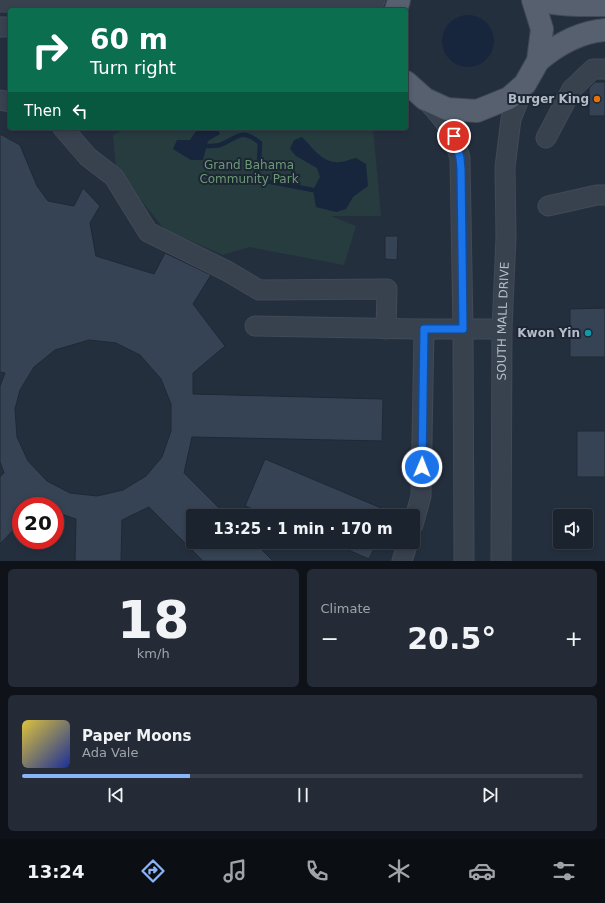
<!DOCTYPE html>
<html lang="en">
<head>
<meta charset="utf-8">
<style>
	body { margin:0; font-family:"DejaVu Sans",sans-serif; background:#242b36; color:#f1f3f6; height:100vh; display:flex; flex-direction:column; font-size:15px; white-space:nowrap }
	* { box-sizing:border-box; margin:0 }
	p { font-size:13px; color:#a0a4aa }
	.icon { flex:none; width:22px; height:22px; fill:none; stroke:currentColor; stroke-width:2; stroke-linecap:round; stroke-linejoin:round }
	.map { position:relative; height:561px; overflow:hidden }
	.side { display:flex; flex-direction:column; gap:8px; padding:8px; background:#0f1319; flex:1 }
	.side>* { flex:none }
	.top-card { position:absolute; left:8px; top:8px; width:400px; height:122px; border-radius:4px; box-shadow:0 2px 6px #0003,0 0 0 1px #39404a; background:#0b6e4f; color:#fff; overflow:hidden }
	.controls { position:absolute; left:553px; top:509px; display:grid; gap:8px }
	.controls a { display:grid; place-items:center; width:40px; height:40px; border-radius:4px; background:#1b232e; box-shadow:0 2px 6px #0003,0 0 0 1px #39404a; font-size:20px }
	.speed { position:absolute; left:12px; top:497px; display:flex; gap:8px; font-size:20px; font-weight:700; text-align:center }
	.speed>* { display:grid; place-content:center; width:52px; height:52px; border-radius:50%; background:#1b232e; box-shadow:0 2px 6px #0003,0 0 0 1px #39404a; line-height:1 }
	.speed .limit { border:6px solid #d22; background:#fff; color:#111 }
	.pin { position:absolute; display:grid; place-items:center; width:34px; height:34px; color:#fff; margin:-17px; border:2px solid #fff; border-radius:50%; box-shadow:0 1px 4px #0007 }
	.me { position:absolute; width:44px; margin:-22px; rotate:1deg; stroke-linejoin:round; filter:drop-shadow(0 0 3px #0008) }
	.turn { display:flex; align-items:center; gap:14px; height:84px; padding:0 16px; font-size:18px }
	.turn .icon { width:52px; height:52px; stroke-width:2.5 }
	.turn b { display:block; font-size:28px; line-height:34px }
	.then { display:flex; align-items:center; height:38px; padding:0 16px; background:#0003; gap:8px; font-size:15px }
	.big { font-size:30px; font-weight:700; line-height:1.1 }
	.side .card { flex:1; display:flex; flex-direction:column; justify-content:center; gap:6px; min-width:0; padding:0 14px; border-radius:6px; background:#242b36 }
	.side .dial { align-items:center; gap:0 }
	.dial b { font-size:52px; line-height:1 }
	.song { display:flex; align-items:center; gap:12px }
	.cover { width:48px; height:48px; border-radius:6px; background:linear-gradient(135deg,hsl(50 70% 55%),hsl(230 70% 35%)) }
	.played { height:4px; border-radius:2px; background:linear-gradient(90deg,#8ab4f8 30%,#39404a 30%) }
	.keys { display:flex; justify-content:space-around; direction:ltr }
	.heat { display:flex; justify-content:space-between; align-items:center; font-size:22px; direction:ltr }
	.side .tiles { flex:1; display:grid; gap:8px; grid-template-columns:1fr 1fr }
	.card:last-child { grid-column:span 2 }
	.trip { position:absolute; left:186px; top:509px; width:234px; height:40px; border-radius:4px; background:#1b232e; box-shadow:0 2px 6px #0003,0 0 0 1px #39404a; font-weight:700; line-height:40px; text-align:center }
	.dock { display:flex; height:64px; justify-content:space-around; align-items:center; background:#0b0e12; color:#a0a4aa }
	.dock .icon { width:28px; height:28px }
	.dock .current { color:#8ab4f8 }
	.dock b { font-size:18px; color:#f1f3f6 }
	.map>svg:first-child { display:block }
	.green { fill:#263c3f }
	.water { fill:#17263c }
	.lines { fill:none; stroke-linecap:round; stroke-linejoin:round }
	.stream { stroke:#17263c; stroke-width:4.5 }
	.building { fill:#364354; stroke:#1f2835; fill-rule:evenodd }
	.minor-casing { stroke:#414a57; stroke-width:21 }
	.major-casing { stroke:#414a57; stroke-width:24 }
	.minor { stroke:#38414e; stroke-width:19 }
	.major { stroke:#56606e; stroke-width:22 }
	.route-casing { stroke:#114b97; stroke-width:10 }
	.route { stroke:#1a73e8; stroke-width:7 }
	.food-dot { fill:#e8710a; stroke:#1d2633; stroke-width:1.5 }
	.culture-dot { fill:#0f9aa8; stroke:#1d2633; stroke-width:1.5 }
	.labels { text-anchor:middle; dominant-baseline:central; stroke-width:4; stroke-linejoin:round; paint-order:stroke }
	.poi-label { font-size:12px; font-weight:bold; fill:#b4bcc9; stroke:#1d2633; text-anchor:end }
	.park-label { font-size:12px; fill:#6b9a76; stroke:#1d2633 }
	.street-label { font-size:12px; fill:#b4bcc9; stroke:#1d2633 }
</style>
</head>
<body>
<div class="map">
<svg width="605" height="561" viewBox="0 0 605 561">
	<rect width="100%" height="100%" fill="#242f3e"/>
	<!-- green -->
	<polygon class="green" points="127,128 373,128 381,216 331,216 356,226 344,265 249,247 223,255 164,229 116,169 113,135"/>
	<!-- water -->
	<g class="water">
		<circle cx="468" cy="41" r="26"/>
		<polygon points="198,128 217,128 220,134 208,141 203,160 191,160 173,149 177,140 190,140"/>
		<path d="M302,137C313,148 323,164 340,162C345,162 350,159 356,158L366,164L368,186L353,197L346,209L336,212L316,207L313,190L320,177L317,168L296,156L290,149L294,140Z"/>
	</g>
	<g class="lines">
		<!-- stream -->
		<path class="stream" d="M207,146C211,146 216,146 220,145C238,138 241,127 260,143L259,162L255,179L313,190"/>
	</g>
	<!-- building -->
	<g class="building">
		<polygon points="595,82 605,82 605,116 589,116 589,88"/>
		<path d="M0,134L20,145L37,186L48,201L74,206L83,188L100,206L90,223L96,256L154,274L165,253L211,275L193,304L225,346L193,373V394L383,399L382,441L192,437L184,473L227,516H193V542H254L273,561H203L149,507L122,520L121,561H75L76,519L55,512V506H21V522L0,544V477L4,473L0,462V386L5,373L0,372ZM89,340L116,343L140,355L161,379L171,404V431L162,457L146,476L123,490L97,496L70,493L47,481L28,461L17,437L15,409L20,390L34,367L55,350Z"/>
		<polygon points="385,236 398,236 397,260 385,259"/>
		<polygon points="605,308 605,357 570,357 570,309"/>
		<rect x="577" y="431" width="28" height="46"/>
		<polygon points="265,459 400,516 269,516 245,506"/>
		<polygon points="330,542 377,542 369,559"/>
	</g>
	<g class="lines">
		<defs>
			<g id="minor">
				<polyline points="0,2 332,3 375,0"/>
				<polyline points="0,27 10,27"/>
				<polyline points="0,100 10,102"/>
				<path d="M427,101C447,122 452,130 460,158L463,329L464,561"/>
				<polyline points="63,128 88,157 114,177 148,232 227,271 259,290 387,289 386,329"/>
				<polyline points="546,138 572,89 593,69 605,69"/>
				<polyline points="548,206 597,195 605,195"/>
				<polyline points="255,326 418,329 502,329"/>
				<polyline points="413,525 421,496 424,329"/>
				<polyline points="402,561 408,542"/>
				<path id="s1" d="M501,561L502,329L506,237L505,167L511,119L525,84"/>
			</g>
			<g id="major">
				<path d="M539,0C560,6 583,5 605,5"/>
				<polyline points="396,10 399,0"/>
				<path d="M538,61C558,44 579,32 605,30"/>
				<polyline points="406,82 425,99 447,109 477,111 509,98 525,84 538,61 542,29 533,0"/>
			</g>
		</defs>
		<!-- minor casing -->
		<use href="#minor" class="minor-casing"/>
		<!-- major casing -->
		<use href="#major" class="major-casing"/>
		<!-- minor -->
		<use href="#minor" class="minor"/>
		<!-- major -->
		<use href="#major" class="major"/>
	</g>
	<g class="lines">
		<defs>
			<polyline id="route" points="422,467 424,329 463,329 461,169 460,158 454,136"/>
		</defs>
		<!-- route casing -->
		<use href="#route" class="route-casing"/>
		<!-- route -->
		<use href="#route" class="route"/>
	</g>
	<!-- markers -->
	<circle class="food-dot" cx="597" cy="99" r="4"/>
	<circle class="culture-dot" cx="588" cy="333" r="4"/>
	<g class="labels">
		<!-- poi labels -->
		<g class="poi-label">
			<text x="589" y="99">Burger King</text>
			<text x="580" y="333">Kwon Yin</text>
		</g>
		<!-- park labels -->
		<g class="park-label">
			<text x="249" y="165">Grand Bahama<tspan x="249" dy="14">Community Park</tspan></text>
		</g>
		<!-- street labels -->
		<g class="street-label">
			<text stroke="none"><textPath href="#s1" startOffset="240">SOUTH MALL DRIVE</textPath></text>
		</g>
	</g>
</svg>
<div class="controls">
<a><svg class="icon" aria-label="sound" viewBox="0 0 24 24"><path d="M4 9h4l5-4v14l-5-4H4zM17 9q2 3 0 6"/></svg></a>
</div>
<div class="speed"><div class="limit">20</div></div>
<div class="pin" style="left:454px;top:136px;background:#d93025"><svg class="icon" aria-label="arrive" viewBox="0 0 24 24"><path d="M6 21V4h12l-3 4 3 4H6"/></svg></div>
<svg class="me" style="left:422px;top:467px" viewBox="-20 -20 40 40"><circle r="17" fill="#1a73e8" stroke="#fff" stroke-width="3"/><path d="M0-11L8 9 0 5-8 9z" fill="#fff"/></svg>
<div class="trip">13:25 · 1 min · 170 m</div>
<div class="top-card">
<div class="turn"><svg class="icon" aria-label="right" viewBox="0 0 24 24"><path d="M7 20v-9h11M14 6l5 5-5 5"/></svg><div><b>60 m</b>Turn right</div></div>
<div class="then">Then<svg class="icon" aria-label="left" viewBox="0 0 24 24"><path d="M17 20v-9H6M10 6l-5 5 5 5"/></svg></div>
</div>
</div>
<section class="side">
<div class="tiles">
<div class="card dial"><b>18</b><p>km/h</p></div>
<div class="card"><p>Climate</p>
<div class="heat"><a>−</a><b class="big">20.5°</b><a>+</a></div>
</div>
<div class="card">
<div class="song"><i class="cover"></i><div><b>Paper Moons</b><p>Ada Vale</p></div></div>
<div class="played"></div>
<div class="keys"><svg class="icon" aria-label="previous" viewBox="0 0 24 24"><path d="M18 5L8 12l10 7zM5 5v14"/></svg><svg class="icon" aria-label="pause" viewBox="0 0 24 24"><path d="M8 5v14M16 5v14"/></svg><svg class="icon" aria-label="next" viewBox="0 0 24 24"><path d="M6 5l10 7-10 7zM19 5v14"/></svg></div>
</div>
</div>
</section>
<nav class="dock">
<b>13:24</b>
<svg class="icon current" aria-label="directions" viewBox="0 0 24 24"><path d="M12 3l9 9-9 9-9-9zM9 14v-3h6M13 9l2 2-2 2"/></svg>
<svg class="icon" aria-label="music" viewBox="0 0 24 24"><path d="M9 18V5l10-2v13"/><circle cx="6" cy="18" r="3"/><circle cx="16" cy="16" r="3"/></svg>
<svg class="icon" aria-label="phone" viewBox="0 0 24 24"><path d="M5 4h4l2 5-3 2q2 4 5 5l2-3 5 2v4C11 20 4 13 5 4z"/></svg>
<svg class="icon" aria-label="climate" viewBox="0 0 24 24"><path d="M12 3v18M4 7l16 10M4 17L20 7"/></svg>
<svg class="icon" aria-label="car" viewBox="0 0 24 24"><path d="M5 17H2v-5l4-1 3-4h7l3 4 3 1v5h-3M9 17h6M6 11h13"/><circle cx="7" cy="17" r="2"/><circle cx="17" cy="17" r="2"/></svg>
<svg class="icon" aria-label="filters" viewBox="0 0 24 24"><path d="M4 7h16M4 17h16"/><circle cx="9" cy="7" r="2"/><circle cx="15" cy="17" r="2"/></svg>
</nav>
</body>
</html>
